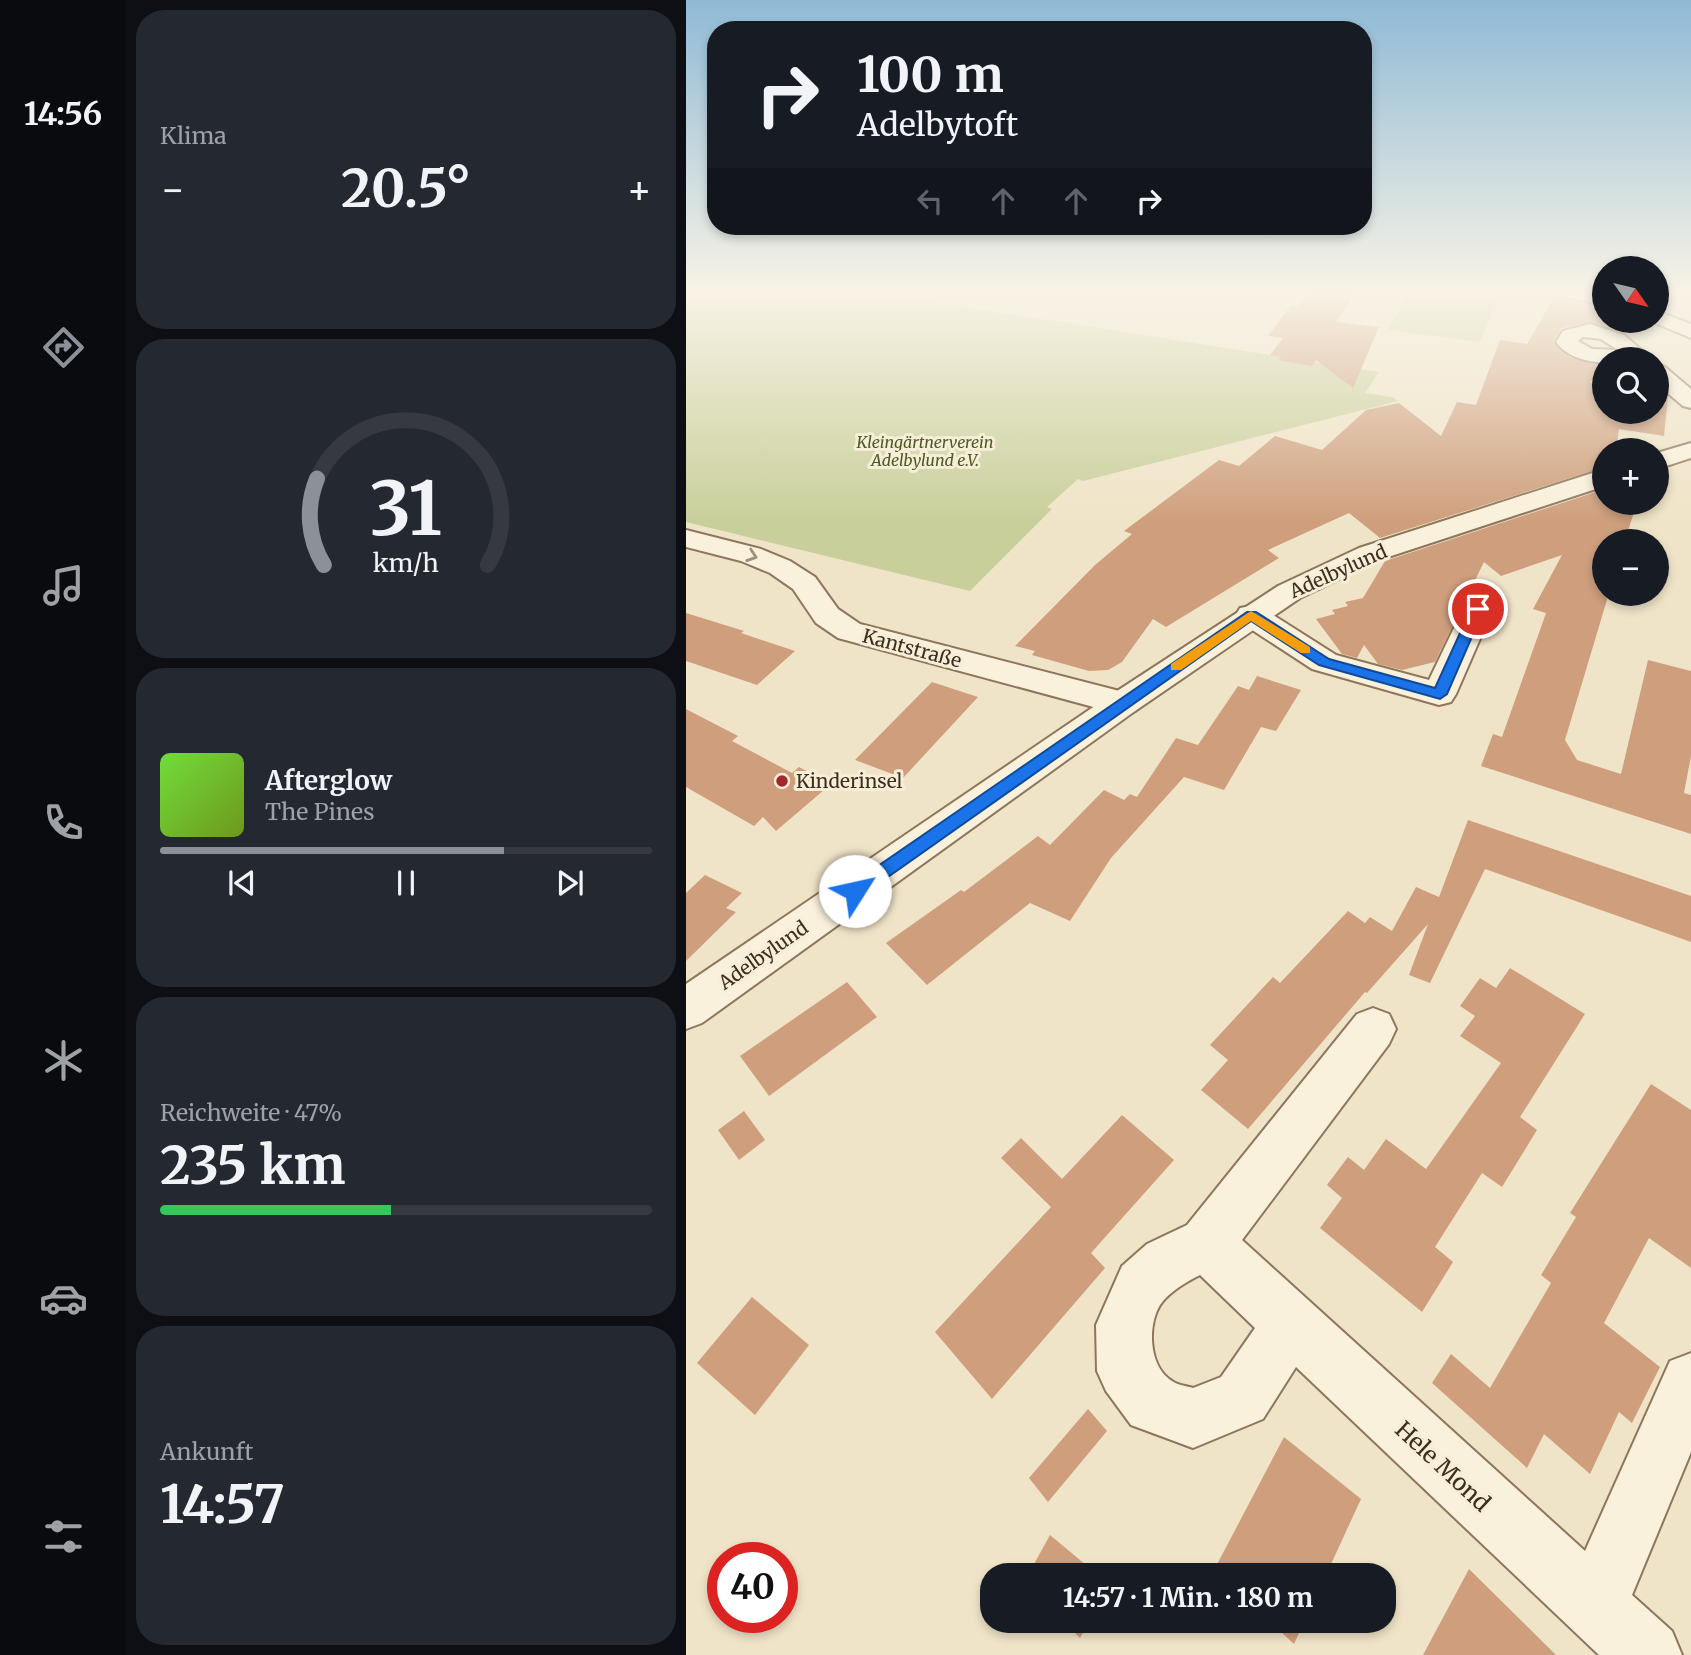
<!DOCTYPE html>
<html lang="de">
<head>
<meta charset="utf-8">
<style>
	body { margin:0; font-family:Merriweather,serif; background:#242831; color:#f1f3f6; height:100vh; display:flex; flex-direction:column; font-size:26px; white-space:nowrap }
	* { box-sizing:border-box; margin:0 }
	p { font-size:23px; color:#9ea1a6 }
	.icon { flex:none; width:38px; height:38px; fill:none; stroke:currentColor; stroke-width:2; stroke-linecap:round; stroke-linejoin:round }
	.map { position:relative; flex:1; overflow:hidden }
	.drawer { display:flex; flex-direction:column; gap:10px; padding:10px; background:#0d0f14; width:560px }
	.drawer>* { flex:none }
	.top-card { position:absolute; left:21px; top:21px; width:665px; height:214px; border-radius:28px; box-shadow:0 4px 10px #0003; background:#171b24; color:#f1f3f6; overflow:hidden }
	.needle { width:46px; rotate:124deg }
	.buttons { position:absolute; left:906px; top:256px; display:grid; gap:14px }
	.buttons a { display:grid; place-items:center; width:77px; height:77px; border-radius:50%; background:#171b24; box-shadow:0 4px 10px #0003; font-size:35px }
	.speed { position:absolute; left:21px; top:1542px; display:flex; gap:14px; font-size:35px; font-weight:700; text-align:center }
	.speed>* { display:grid; place-content:center; width:91px; height:91px; border-radius:50%; background:#171b24; box-shadow:0 4px 10px #0003; line-height:1 }
	.speed .limit { border:10px solid #d22; background:#fff; color:#111 }
	.pin { position:absolute; display:grid; place-items:center; width:60px; height:60px; color:#fff; margin:-30px; border:4px solid #fff; border-radius:50%; box-shadow:0 2px 7px #0007 }
	.me { position:absolute; width:77px; margin:-38px; rotate:55deg; stroke-linejoin:round; filter:drop-shadow(0 0 5px #0008) }
	.turn { display:flex; align-items:center; gap:24px; height:147px; padding:0 35px; font-size:32px }
	.turn .icon { width:91px; height:91px; stroke-width:2.5 }
	.turn b { display:block; font-size:49px; line-height:60px }
	.lanes { display:flex; align-items:center; height:66px; padding:0 35px; background:#0003; justify-content:center; gap:35px; direction:ltr }
	.lanes .off { opacity:.35 }
	.big { font-size:52px; font-weight:700; line-height:1.1 }
	.drawer .card { flex:1; display:flex; flex-direction:column; justify-content:center; gap:10px; min-width:0; padding:0 24px; border-radius:28px; background:#242831 }
	.drawer .dial { align-items:center; gap:0 }
	.dial svg { height:182px; overflow:visible; fill:none; stroke:#363941; stroke-width:7; stroke-linecap:round; text-anchor:middle }
	.dial text { fill:#f1f3f6; stroke:none }
	.song { display:flex; align-items:center; gap:21px }
	.cover { width:84px; height:84px; border-radius:10px; background:linear-gradient(135deg,hsl(100 70% 55%),hsl(80 70% 35%)) }
	.played { height:7px; border-radius:4px; background:linear-gradient(90deg,#8c9099 70%,#363941 70%) }
	.keys { display:flex; justify-content:space-around; direction:ltr }
	.heat { display:flex; justify-content:space-between; align-items:center; font-size:38px; direction:ltr }
	.charge { height:10px; border-radius:5px; background:linear-gradient(90deg,#34c759 47%,#363941 0) }
	.trip { position:absolute; left:294px; top:1563px; width:416px; height:70px; border-radius:28px; background:#171b24; box-shadow:0 4px 10px #0003; font-weight:700; line-height:70px; text-align:center }
	main { display:flex; flex:1; min-height:0 }
	.dock { display:flex; flex-direction:column; width:126px; justify-content:space-around; align-items:center; background:#090b0e; color:#9ea1a6 }
	.dock .icon { width:49px; height:49px }
	.dock .on { color:#8c9099 }
	.dock b { font-size:32px; color:#f1f3f6 }
	.map>svg:first-child { display:block }
	.green { fill:#c9cf9b }
	.building { fill:#cf9f7d }
	.lines { fill:none; stroke-linecap:round; stroke-linejoin:round }
	.minor-casing { stroke:#8d765c; stroke-width:4 }
	.tertiary-casing { stroke:#8d765c; stroke-width:4 }
	.minor { fill:#faf1dc; fill-rule:evenodd }
	.tertiary { fill:#faf1dc; fill-rule:evenodd }
	.oneway { stroke:#9c907e }
	.route { fill:#1a73e8; stroke:#114b97; stroke-width:2 }
	.slow { fill:#f59e0b }
	.poi-dot { fill:#9e2a2b; stroke:#f7eed8; stroke-width:2.5 }
	.labels { text-anchor:middle; dominant-baseline:central; stroke-width:6; stroke-linejoin:round; paint-order:stroke }
	.far-park-label { font-size:16px; font-style:italic; fill:#4d5a26; stroke:#f7eed8 }
	.street-label { font-size:19px; fill:#3d2e20; stroke:#f7eed8 }
	.poi-label { font-size:19px; fill:#3d2e20; stroke:#f7eed8; text-anchor:start }
	.near-street-label { font-size:23px; fill:#3d2e20; stroke:#f7eed8 }
</style>
</head>
<body>
<main>
<nav class="dock">
<b>14:56</b>
<svg class="icon on" aria-label="directions" viewBox="0 0 24 24"><path d="M12 3l9 9-9 9-9-9zM9 14v-3h6M13 9l2 2-2 2"/></svg>
<svg class="icon" aria-label="music" viewBox="0 0 24 24"><path d="M9 18V5l10-2v13"/><circle cx="6" cy="18" r="3"/><circle cx="16" cy="16" r="3"/></svg>
<svg class="icon" aria-label="phone" viewBox="0 0 24 24"><path d="M5 4h4l2 5-3 2q2 4 5 5l2-3 5 2v4C11 20 4 13 5 4z"/></svg>
<svg class="icon" aria-label="climate" viewBox="0 0 24 24"><path d="M12 3v18M4 7l16 10M4 17L20 7"/></svg>
<svg class="icon" aria-label="car" viewBox="0 0 24 24"><path d="M5 17H2v-5l4-1 3-4h7l3 4 3 1v5h-3M9 17h6M6 11h13"/><circle cx="7" cy="17" r="2"/><circle cx="17" cy="17" r="2"/></svg>
<svg class="icon" aria-label="filters" viewBox="0 0 24 24"><path d="M4 7h16M4 17h16"/><circle cx="9" cy="7" r="2"/><circle cx="15" cy="17" r="2"/></svg>
</nav>
<section class="drawer">
<div class="card"><p>Klima</p>
<div class="heat"><a>−</a><b class="big">20.5°</b><a>+</a></div>
</div>
<div class="card dial"><svg viewBox="0 0 100 80">
<path d="M14 69A42 42 0 1 1 86 69"/>
<path d="M14 69A42 42 0 0 1 11 31" stroke="#8c9099"/>
<text x="50" y="56" font-size="32" font-weight="700">31</text>
<text x="50" y="72" font-size="11">km/h</text>
</svg></div>
<div class="card">
<div class="song"><i class="cover"></i><div><b>Afterglow</b><p>The Pines</p></div></div>
<div class="played"></div>
<div class="keys"><svg class="icon" aria-label="previous" viewBox="0 0 24 24"><path d="M18 5L8 12l10 7zM5 5v14"/></svg><svg class="icon" aria-label="pause" viewBox="0 0 24 24"><path d="M8 5v14M16 5v14"/></svg><svg class="icon" aria-label="next" viewBox="0 0 24 24"><path d="M6 5l10 7-10 7zM19 5v14"/></svg></div>
</div>
<div class="card"><p>Reichweite · 47%</p><b class="big">235 km</b><div class="charge"></div></div>
<div class="card"><p>Ankunft</p><b class="big">14:57</b></div>
</section>
<div class="map">
<svg width="1005" height="1655" viewBox="0 0 1005 1655">
	<rect width="100%" height="100%" fill="#f0e4c8"/>
	<!-- green -->
	<g class="green">
		<polygon points="0,290 170,290 693,372 679,393 706,397 712,401 397,481 392,479 361,507 366,509 284,591 0,522"/>
		<polygon points="723,291 810,302 794,342 702,330"/>
	</g>
	<!-- building -->
	<g class="building">
		<polygon points="629,290 666,290 662,297 666,298 650,322 693,327 667,388 630,360 626,366 592,360 595,357 584,355 597,338 582,336 605,305 613,306 623,292"/>
		<polygon points="868,298 919,308 919,320 937,320 933,331 905,322 876,328 867,342 885,358 915,365 904,383 919,382 919,411 971,411 971,388 982,397 978,436 933,429 930,450 919,450 919,467 694,538 663,513 582,550 593,558 480,627 467,619 436,662 422,670 403,671 346,655 349,651 329,646 409,565 446,534 438,531 533,460 553,466 589,436 636,450 680,410 713,403 755,436 771,402 790,405 814,340 841,344"/>
		<polygon points="919,489 919,502 951,502 939,541 919,541 919,593 923,593 879,740 891,760 935,774 962,660 1005,671 1005,756 998,793 1005,795 1005,834 795,766 807,734 816,737 860,613 847,609 876,555 815,576 798,562 749,662 716,670 692,664 678,645 671,658 656,654 630,619 649,614 646,610 662,606 659,602 677,598 699,561"/>
		<polygon points="0,613 58,631 55,633 109,651 71,685 0,661"/>
		<polygon points="571,676 615,690 590,731 575,727 538,790 498,777 425,858 384,921 344,903 241,985 200,943 275,890 278,892 352,836 364,845 418,790 438,800 444,794 451,797 490,738 512,745 552,686 563,690"/>
		<polygon points="246,682 292,697 217,778 169,760"/>
		<polygon points="0,709 52,736 46,741 106,773 113,767 145,784 90,831 77,817 68,826 0,787"/>
		<polygon points="782,820 1005,896 1005,942 799,869 744,983 723,975 742,924 681,993 679,992 562,1129 515,1090 542,1060 524,1045 587,977 594,983 662,911 679,923 684,917 706,931 730,887 753,897"/>
		<polygon points="19,875 56,893 40,908 50,912 0,961 0,893"/>
		<polygon points="824,968 899,1014 834,1117 851,1130 816,1187 796,1173 749,1247 767,1262 736,1312 634,1228 656,1198 641,1185 662,1157 678,1170 700,1139 740,1169 815,1063 774,1036 789,1016 774,1006 794,978 810,988"/>
		<polygon points="161,982 191,1017 83,1096 54,1056"/>
		<polygon points="965,1084 1005,1110 1005,1268 963,1238 918,1323 974,1367 946,1423 933,1412 904,1474 858,1434 841,1468 746,1383 765,1354 804,1388 865,1283 855,1275 890,1217 884,1213"/>
		<polygon points="58,1111 79,1140 53,1160 32,1130"/>
		<polygon points="436,1115 488,1160 405,1253 419,1268 306,1399 249,1332 365,1207 315,1158 335,1138 376,1179"/>
		<polygon points="66,1297 123,1345 69,1415 11,1363"/>
		<polygon points="402,1409 421,1431 362,1502 343,1478"/>
		<polygon points="598,1437 675,1499 640,1575 530,1575 527,1572"/>
		<polygon points="364,1535 412,1575 342,1575"/>
		<polygon points="783,1569 870,1655 737,1655"/>
		<polygon points="376,1620 404,1620 394,1638"/>
		<polygon points="582,1620 619,1620 608,1644"/>
	</g>
	<g class="lines">
		<defs>
			<g id="minor">
				<polygon points="860,290 900,290 919,293 919,305 863,294"/>
				<polygon points="971,311 1005,324 1005,338 964,321 971,320"/>
				<path d="M904,324L938,335L966,359H919V363C900,361 882,358 870,342L877,331ZM897,337L915,339L932,350L906,349L892,341Z"/>
				<polygon points="971,365 979,367 1005,389 1005,408 997,406 971,384"/>
				<polygon points="0,530 75,549 104,561 129,577 152,609 174,624 449,695 454,703 449,711 437,715 152,638 130,623 107,589 84,573 55,561 0,547"/>
				<polygon points="792,600 803,602 807,609 770,694 765,702 753,705 626,669 554,622 550,615 554,608 565,606 576,608 650,655 743,680 777,609 781,602"/>
				<path d="M687,1008L703,1014L710,1029L703,1044L556,1240L899,1551L984,1361L1005,1353V1452L946,1595L986,1631L996,1655H913L610,1367L577,1419L507,1448L445,1425L420,1391L411,1371L410,1325L436,1266L461,1244L501,1225L671,1014ZM514,1275L569,1328L535,1377L507,1388C501,1386 491,1385 486,1381C463,1367 461,1327 474,1305C483,1292 500,1282 514,1275Z"/>
			</g>
			<g id="tertiary">
				<polygon points="1005,443 1005,458 971,469 971,453"/>
				<polygon points="919,469 919,486 693,560 614,598 449,711 16,1023 0,1029 0,984 425,695 592,586 673,548"/>
			</g>
		</defs>
		<!-- minor casing -->
		<use href="#minor" class="minor-casing"/>
		<!-- tertiary casing -->
		<use href="#tertiary" class="tertiary-casing"/>
		<!-- minor -->
		<use href="#minor" class="minor"/>
		<!-- tertiary -->
		<use href="#tertiary" class="tertiary"/>
	</g>
	<!-- one-way arrows -->
	<defs><path id="oneway-chevron" d="M-2-3.5L2.5 0L-2 3.5" fill="none" stroke-width="1.6" stroke-linecap="round" stroke-linejoin="round" transform="scale(1.75)"/></defs>
	<use class="oneway" href="#oneway-chevron" transform="translate(66 556) rotate(19)"/>
	<!-- sky -->
	<linearGradient id="sky" x2="0" y2="1"><stop stop-color="#8fbad6"/><stop offset="0.56" stop-color="#f8f3e6"/><stop offset="1" stop-color="#f8f3e6" stop-opacity="0"/></linearGradient>
	<rect width="1005" height="521" fill="url(#sky)"/>
	<!-- route -->
	<polygon class="route" points="792,605 798,609 761,694 754,699 633,665 565,621 175,896 163,896 161,891 163,886 561,612 570,612 643,659 749,688 785,609"/>
	<!-- slow -->
	<polygon class="slow" points="565,611 624,647 624,653 615,653 565,621 495,670 485,670 485,664"/>
	<!-- markers -->
	<circle class="poi-dot" cx="96" cy="781" r="7"/>
	<g class="labels">
		<!-- far-park labels -->
		<g class="far-park-label">
			<text x="239" y="442">Kleingärtnerverein<tspan x="239" dy="18">Adelbylund e.V.</tspan></text>
		</g>
		<!-- street labels -->
		<g class="street-label">
			<text transform="translate(652 571) rotate(-24)">Adelbylund</text>
			<text transform="translate(226 648) rotate(15)">Kantstraße</text>
			<text transform="translate(77 955) rotate(-35)">Adelbylund</text>
		</g>
		<!-- poi labels -->
		<g class="poi-label">
			<text x="110" y="781">Kinderinsel</text>
		</g>
		<!-- near-street labels -->
		<g class="near-street-label">
			<text transform="translate(757 1466) rotate(43)">Hele Mond</text>
		</g>
	</g>
</svg>
<div class="buttons">
<a><svg class="needle" viewBox="-14 -14 28 28"><path d="M0-13l5 13h-10z" fill="#e53935"/><path d="M0 13l5-13h-10z" fill="#9ea1a6"/></svg></a>
<a><svg class="icon" aria-label="search" viewBox="0 0 24 24"><circle cx="10" cy="10" r="6"/><path d="M15 15l6 6"/></svg></a>
<a>+</a>
<a>−</a>
</div>
<div class="speed"><div class="limit">40</div></div>
<div class="pin" style="left:792px;top:609px;background:#d93025"><svg class="icon" aria-label="arrive" viewBox="0 0 24 24"><path d="M6 21V4h12l-3 4 3 4H6"/></svg></div>
<svg class="me" style="left:169px;top:891px" viewBox="-20 -20 40 40"><circle r="19" fill="#fff"/><path d="M0-13L10 11 0 6-10 11z" fill="#1a73e8"/></svg>
<div class="trip">14:57 · 1 Min. · 180 m</div>
<div class="top-card">
<div class="turn"><svg class="icon" aria-label="right" viewBox="0 0 24 24"><path d="M7 20v-9h11M14 6l5 5-5 5"/></svg><div><b>100 m</b>Adelbytoft</div></div>
<div class="lanes"><svg class="icon off" aria-label="left" viewBox="0 0 24 24"><path d="M17 20v-9H6M10 6l-5 5 5 5"/></svg><svg class="icon off" aria-label="ahead" viewBox="0 0 24 24"><path d="M12 20V5M6 11l6-6 6 6"/></svg><svg class="icon off" aria-label="ahead" viewBox="0 0 24 24"><path d="M12 20V5M6 11l6-6 6 6"/></svg><svg class="icon" aria-label="right" viewBox="0 0 24 24"><path d="M7 20v-9h11M14 6l5 5-5 5"/></svg></div>
</div>
</div>
</main>
</body>
</html>
